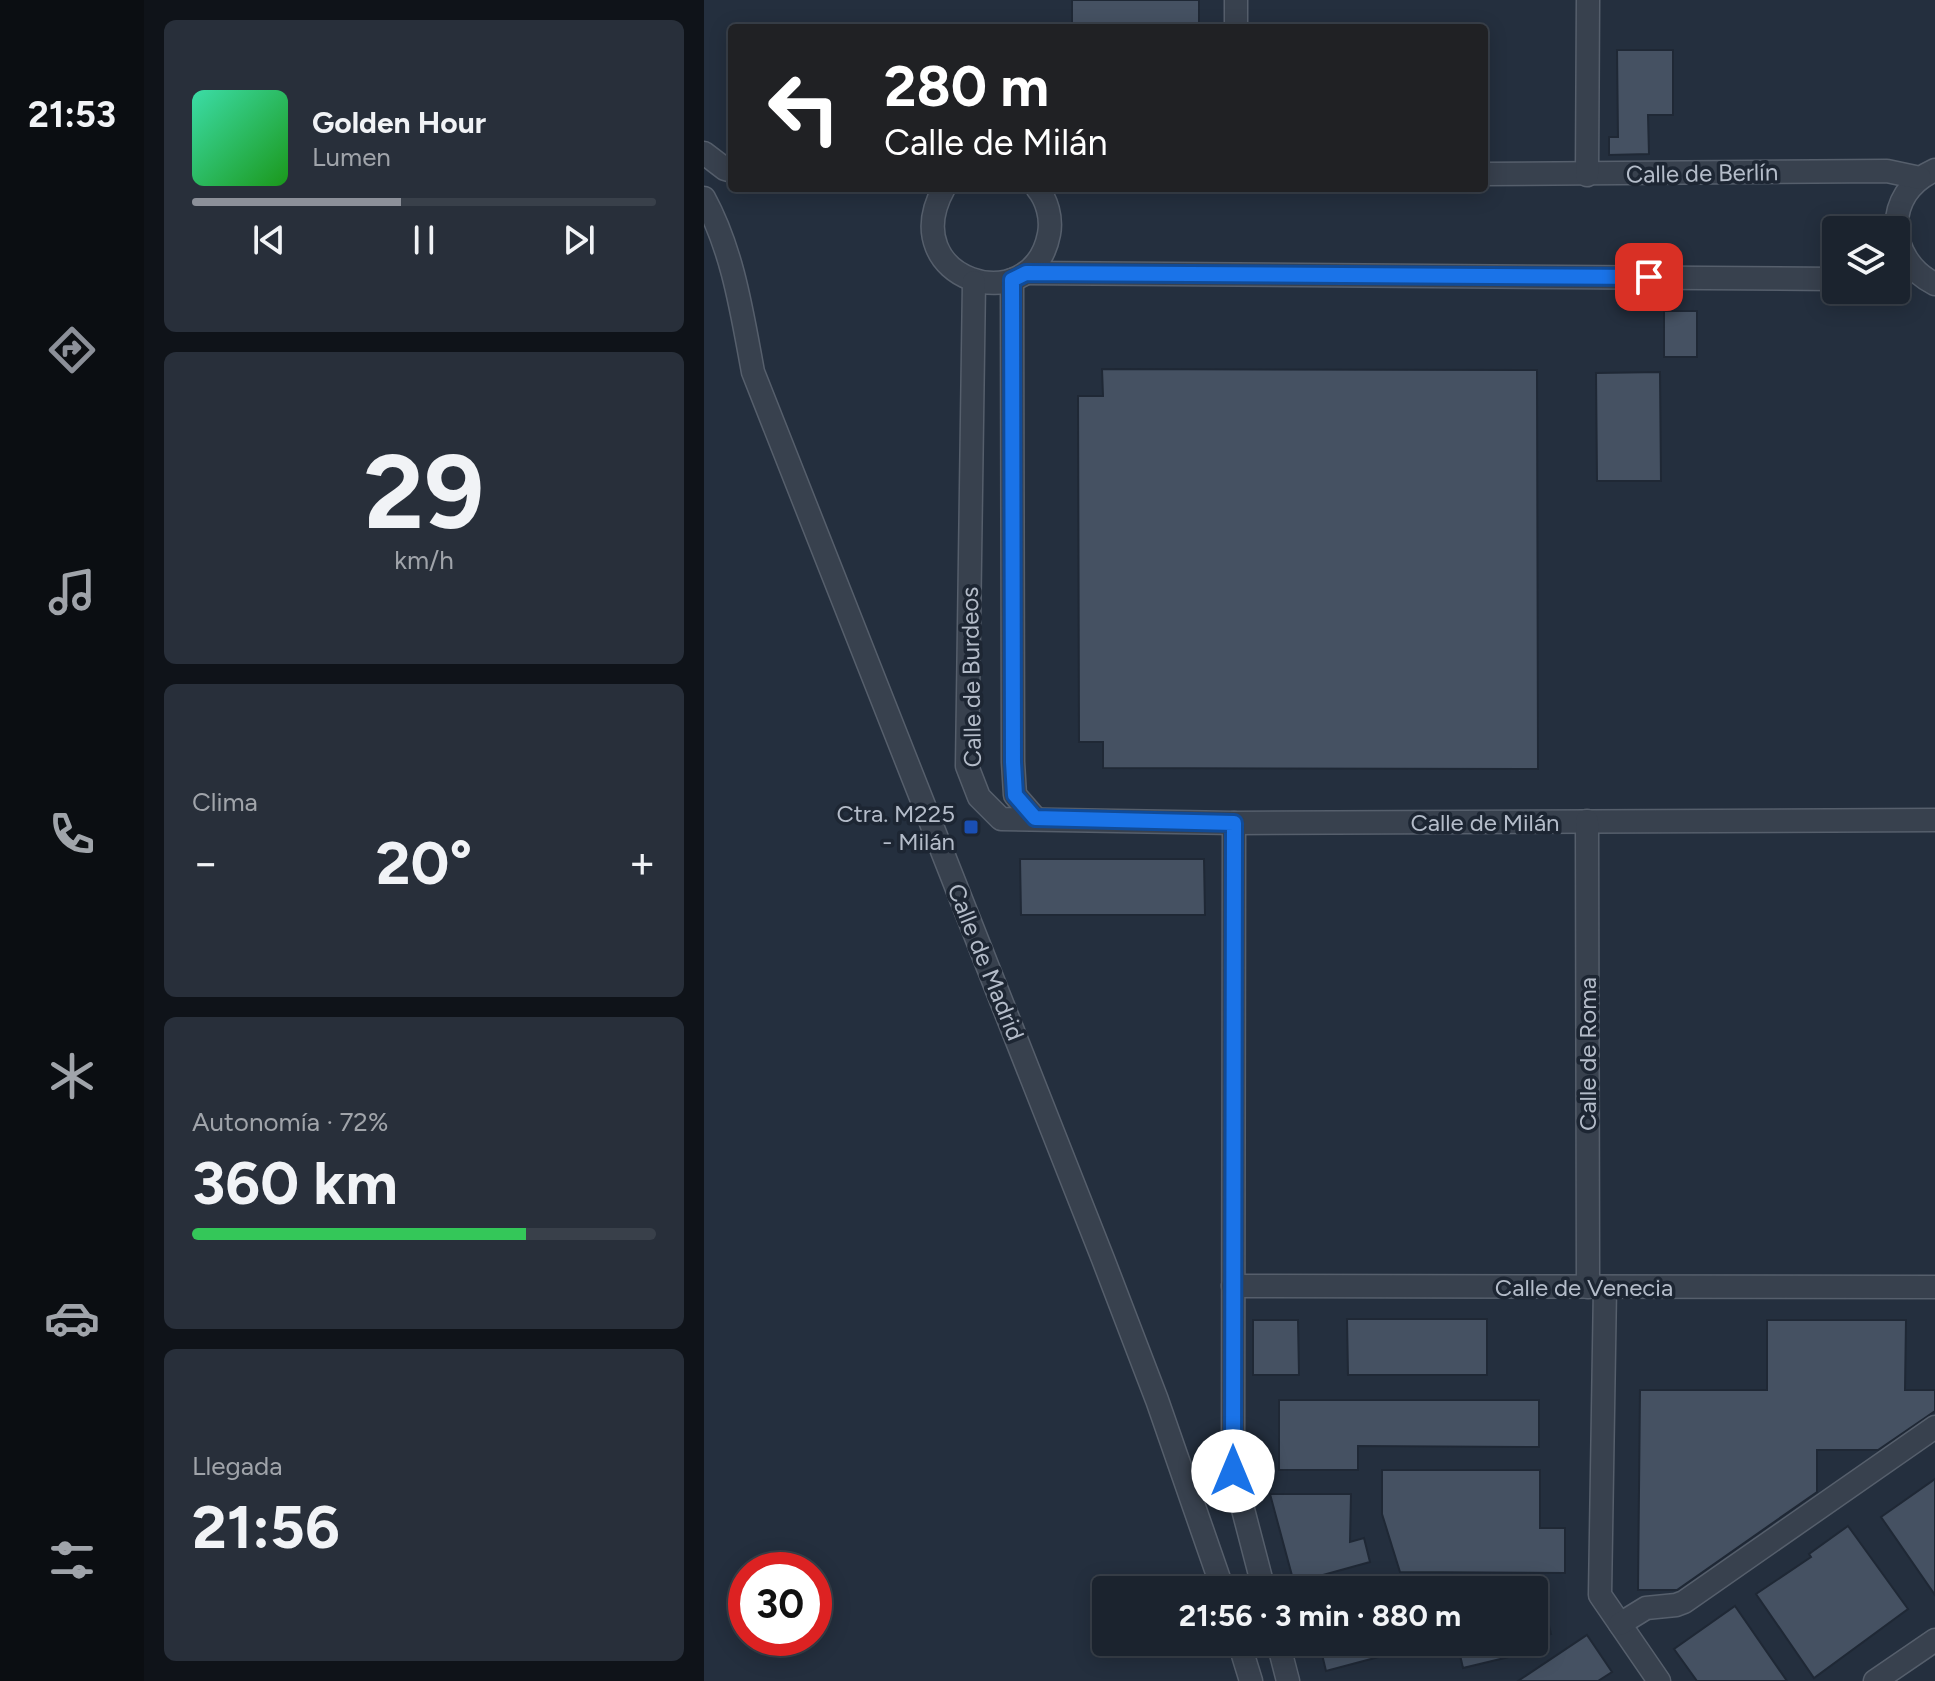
<!DOCTYPE html>
<html lang="es">
<head>
<meta charset="utf-8">
<style>
	body { margin:0; font-family:Figtree,sans-serif; background:#282f3a; color:#f1f3f6; height:100vh; display:flex; flex-direction:column; font-size:30px; white-space:nowrap }
	* { box-sizing:border-box; margin:0 }
	p { font-size:26px; color:#a0a4aa }
	.icon { flex:none; width:44px; height:44px; fill:none; stroke:currentColor; stroke-width:2; stroke-linecap:round; stroke-linejoin:round }
	.map { position:relative; flex:1; overflow:hidden }
	.sheet { display:flex; flex-direction:column; gap:20px; padding:20px; background:#0f1319; width:560px }
	.sheet>* { flex:none }
	.guide { position:absolute; left:24px; top:24px; width:760px; height:168px; border-radius:8px; box-shadow:0 4px 20px #0003,0 0 0 2px #39404a; background:#202124; color:#fff; overflow:hidden }
	.buttons { position:absolute; left:1118px; top:216px; display:grid; gap:16px }
	.buttons a { display:grid; place-items:center; width:88px; height:88px; border-radius:8px; background:#1b232e; box-shadow:0 4px 20px #0003,0 0 0 2px #39404a; font-size:40px }
	.speed { position:absolute; left:24px; top:1552px; display:flex; gap:16px; font-size:40px; font-weight:700; text-align:center }
	.speed>* { display:grid; place-content:center; width:104px; height:104px; border-radius:50%; background:#1b232e; box-shadow:0 4px 20px #0003,0 0 0 2px #39404a; line-height:1 }
	.speed .limit { border:12px solid #d22; background:#fff; color:#111 }
	.pin { position:absolute; display:grid; place-items:center; width:68px; height:68px; color:#fff; margin:-34px; border-radius:16px; box-shadow:0 4px 12px #0006 }
	.me { position:absolute; width:88px; margin:-44px; rotate:0deg; stroke-linejoin:round; filter:drop-shadow(0 0 6px #0008) }
	.turn { display:flex; align-items:center; gap:28px; height:168px; padding:0 24px; font-size:36px }
	.turn .icon { width:104px; height:104px; stroke-width:2.5 }
	.turn b { display:block; font-size:56px; line-height:68px }
	.big { font-size:60px; font-weight:700; line-height:1.1 }
	.sheet .tile { flex:1; display:flex; flex-direction:column; justify-content:center; gap:12px; min-width:0; padding:0 28px; border-radius:12px; background:#282f3a }
	.sheet .dial { align-items:center; gap:0 }
	.dial b { font-size:104px; line-height:1 }
	.song { display:flex; align-items:center; gap:24px }
	.cover { width:96px; height:96px; border-radius:12px; background:linear-gradient(135deg,hsl(160 70% 55%),hsl(120 70% 35%)) }
	.played { height:8px; border-radius:4px; background:linear-gradient(90deg,#8c9099 45%,#39404a 45%) }
	.keys { display:flex; justify-content:space-around; direction:ltr }
	.heat { display:flex; justify-content:space-between; align-items:center; font-size:44px; direction:ltr }
	.charge { height:12px; border-radius:6px; background:linear-gradient(90deg,#34c759 72%,#39404a 0) }
	.trip { position:absolute; left:388px; top:1576px; width:456px; height:80px; border-radius:8px; background:#1b232e; box-shadow:0 4px 20px #0003,0 0 0 2px #39404a; font-weight:700; line-height:80px; text-align:center }
	main { display:flex; flex:1; min-height:0 }
	.tabs { display:flex; flex-direction:column; width:144px; justify-content:space-around; align-items:center; background:#0b0e12; color:#a0a4aa }
	.tabs .icon { width:56px; height:56px }
	.tabs .active { color:#8c9099 }
	.tabs b { font-size:36px; color:#f1f3f6 }
	.map>svg:first-child { display:block }
	.building { fill:#455162; stroke:#1f2835; stroke-width:2 }
	.lines { fill:none; stroke-linecap:round; stroke-linejoin:round }
	.minor-casing { stroke:#565f6c; stroke-width:25 }
	.minor { stroke:#38414e; stroke-width:22 }
	.route-casing { stroke:#114b97; stroke-width:20 }
	.route { stroke:#1a73e8; stroke-width:14 }
	.transit-dot { fill:#1a4fb4; stroke:#1d2633; stroke-width:3 }
	.labels { text-anchor:middle; dominant-baseline:central; stroke-width:7; stroke-linejoin:round; paint-order:stroke }
	.street-label { font-size:24px; fill:#b4bcc9; stroke:#1d2633 }
	.poi-label { font-size:24px; fill:#b4bcc9; stroke:#1d2633; text-anchor:end }
</style>
</head>
<body>
<main>
<nav class="tabs">
<b>21:53</b>
<svg class="icon active" aria-label="directions" viewBox="0 0 24 24"><path d="M12 3l9 9-9 9-9-9zM9 14v-3h6M13 9l2 2-2 2"/></svg>
<svg class="icon" aria-label="music" viewBox="0 0 24 24"><path d="M9 18V5l10-2v13"/><circle cx="6" cy="18" r="3"/><circle cx="16" cy="16" r="3"/></svg>
<svg class="icon" aria-label="phone" viewBox="0 0 24 24"><path d="M5 4h4l2 5-3 2q2 4 5 5l2-3 5 2v4C11 20 4 13 5 4z"/></svg>
<svg class="icon" aria-label="climate" viewBox="0 0 24 24"><path d="M12 3v18M4 7l16 10M4 17L20 7"/></svg>
<svg class="icon" aria-label="car" viewBox="0 0 24 24"><path d="M5 17H2v-5l4-1 3-4h7l3 4 3 1v5h-3M9 17h6M6 11h13"/><circle cx="7" cy="17" r="2"/><circle cx="17" cy="17" r="2"/></svg>
<svg class="icon" aria-label="filters" viewBox="0 0 24 24"><path d="M4 7h16M4 17h16"/><circle cx="9" cy="7" r="2"/><circle cx="15" cy="17" r="2"/></svg>
</nav>
<section class="sheet">
<div class="tile">
<div class="song"><i class="cover"></i><div><b>Golden Hour</b><p>Lumen</p></div></div>
<div class="played"></div>
<div class="keys"><svg class="icon" aria-label="previous" viewBox="0 0 24 24"><path d="M18 5L8 12l10 7zM5 5v14"/></svg><svg class="icon" aria-label="pause" viewBox="0 0 24 24"><path d="M8 5v14M16 5v14"/></svg><svg class="icon" aria-label="next" viewBox="0 0 24 24"><path d="M6 5l10 7-10 7zM19 5v14"/></svg></div>
</div>
<div class="tile dial"><b>29</b><p>km/h</p></div>
<div class="tile"><p>Clima</p>
<div class="heat"><a>−</a><b class="big">20°</b><a>+</a></div>
</div>
<div class="tile"><p>Autonomía · 72%</p><b class="big">360 km</b><div class="charge"></div></div>
<div class="tile"><p>Llegada</p><b class="big">21:56</b></div>
</section>
<div class="map">
<svg width="1231" height="1681" viewBox="0 0 1231 1681">
	<rect width="100%" height="100%" fill="#242f3e"/>
	<!-- building -->
	<g class="building">
		<rect x="368" y="0" width="127" height="28"/>
		<polygon points="913,50 969,50 969,115 944,115 945,154 905,155 905,137 914,137"/>
		<rect x="960" y="311" width="33" height="46"/>
		<polygon points="398,369 833,370 834,769 399,768 399,742 375,742 374,396 399,396"/>
		<polygon points="956,372 957,481 893,481 892,373"/>
		<polygon points="316,859 500,859 501,915 317,915"/>
		<polygon points="643,1319 783,1319 783,1375 644,1375"/>
		<polygon points="549,1320 594,1320 595,1375 549,1375"/>
		<polygon points="1063,1320 1202,1320 1201,1390 1231,1390 1231,1411 1174,1450 1113,1450 1113,1492 973,1590 934,1590 936,1390 1063,1390"/>
		<polygon points="575,1400 835,1400 835,1447 654,1446 654,1470 575,1470"/>
		<polygon points="678,1470 836,1470 836,1528 861,1528 861,1573 696,1572 678,1514"/>
		<polygon points="1231,1479 1231,1595 1177,1517"/>
		<polygon points="566,1494 647,1494 646,1542 660,1538 666,1562 590,1583"/>
		<polygon points="1144,1526 1204,1609 1110,1678 1052,1594 1107,1557 1105,1554"/>
		<polygon points="830,1584 835,1584 847,1634 830,1638"/>
		<polygon points="1031,1606 1083,1681 993,1681 970,1649"/>
		<polygon points="883,1635 908,1672 894,1681 814,1681"/>
		<polygon points="615,1642 716,1642 716,1646 622,1671"/>
		<polygon points="753,1642 805,1642 809,1656 759,1668"/>
	</g>
	<g class="lines">
		<defs>
			<g id="minor">
				<polyline points="532,28 532,0"/>
				<polyline points="0,153 21,169 28,171"/>
				<path d="M1231,170C1178,193 1182,260 1231,284"/>
				<polyline points="780,174 1183,171 1216,178"/>
				<polyline points="883,175 884,0"/>
				<path d="M240,188C189,280 328,323 345,234C348,218 343,200 333,188"/>
				<path d="M0,198C29,251 38,313 49,372L399,1259L453,1400L519,1590"/>
				<polyline points="322,273 1132,279"/>
				<polyline points="308,280 309,762 311,795 331,818"/>
				<polyline points="270,282 263,766 275,797 297,819 530,823 1231,820"/>
				<polyline points="883,821 884,1287"/>
				<polyline points="530,823 529,1471 560,1590"/>
				<polyline points="529,1286 1231,1287"/>
				<polyline points="901,1287 896,1595 955,1681"/>
				<polyline points="916,1624 942,1608 972,1605 980,1602 1231,1427"/>
				<polyline points="535,1642 547,1681"/>
				<polyline points="574,1642 584,1681"/>
				<polyline points="1171,1681 1231,1640"/>
			</g>
		</defs>
		<!-- minor casing -->
		<use href="#minor" class="minor-casing"/>
		<!-- minor -->
		<use href="#minor" class="minor"/>
	</g>
	<g class="lines">
		<defs>
			<polyline id="route" points="529,1471 530,823 331,818 311,795 309,762 308,280 322,273 945,277"/>
		</defs>
		<!-- route casing -->
		<use href="#route" class="route-casing"/>
		<!-- route -->
		<use href="#route" class="route"/>
	</g>
	<!-- markers -->
	<rect class="transit-dot" x="259" y="819" width="16" height="16" rx="4"/>
	<g class="labels">
		<!-- street labels -->
		<g class="street-label">
			<text transform="translate(998 173) rotate(-1)">Calle de Berlín</text>
			<text transform="translate(267 677) rotate(-91)">Calle de Burdeos</text>
			<text x="781" y="822">Calle de Milán</text>
			<text transform="translate(282 962) rotate(68)">Calle de Madrid</text>
			<text transform="translate(883 1054) rotate(-90)">Calle de Roma</text>
			<text x="880" y="1287">Calle de Venecia</text>
		</g>
		<!-- poi labels -->
		<g class="poi-label">
			<text x="251" y="813">Ctra. M225<tspan x="251" dy="28">- Milán</tspan></text>
		</g>
	</g>
</svg>
<div class="buttons">
<a><svg class="icon" aria-label="layers" viewBox="0 0 24 24"><path d="M12 4l9 5-9 5-9-5zM3 14l9 5 9-5"/></svg></a>
</div>
<div class="speed"><div class="limit">30</div></div>
<div class="pin" style="left:945px;top:277px;background:#d93025"><svg class="icon" aria-label="arrive" viewBox="0 0 24 24"><path d="M6 21V4h12l-3 4 3 4H6"/></svg></div>
<svg class="me" style="left:529px;top:1471px" viewBox="-20 -20 40 40"><circle r="19" fill="#fff"/><path d="M0-13L10 11 0 6-10 11z" fill="#1a73e8"/></svg>
<div class="trip">21:56 · 3 min · 880 m</div>
<div class="guide">
<div class="turn"><svg class="icon" aria-label="left" viewBox="0 0 24 24"><path d="M17 20v-9H6M10 6l-5 5 5 5"/></svg><div><b>280 m</b>Calle de Milán</div></div>
</div>
</div>
</main>
</body>
</html>
